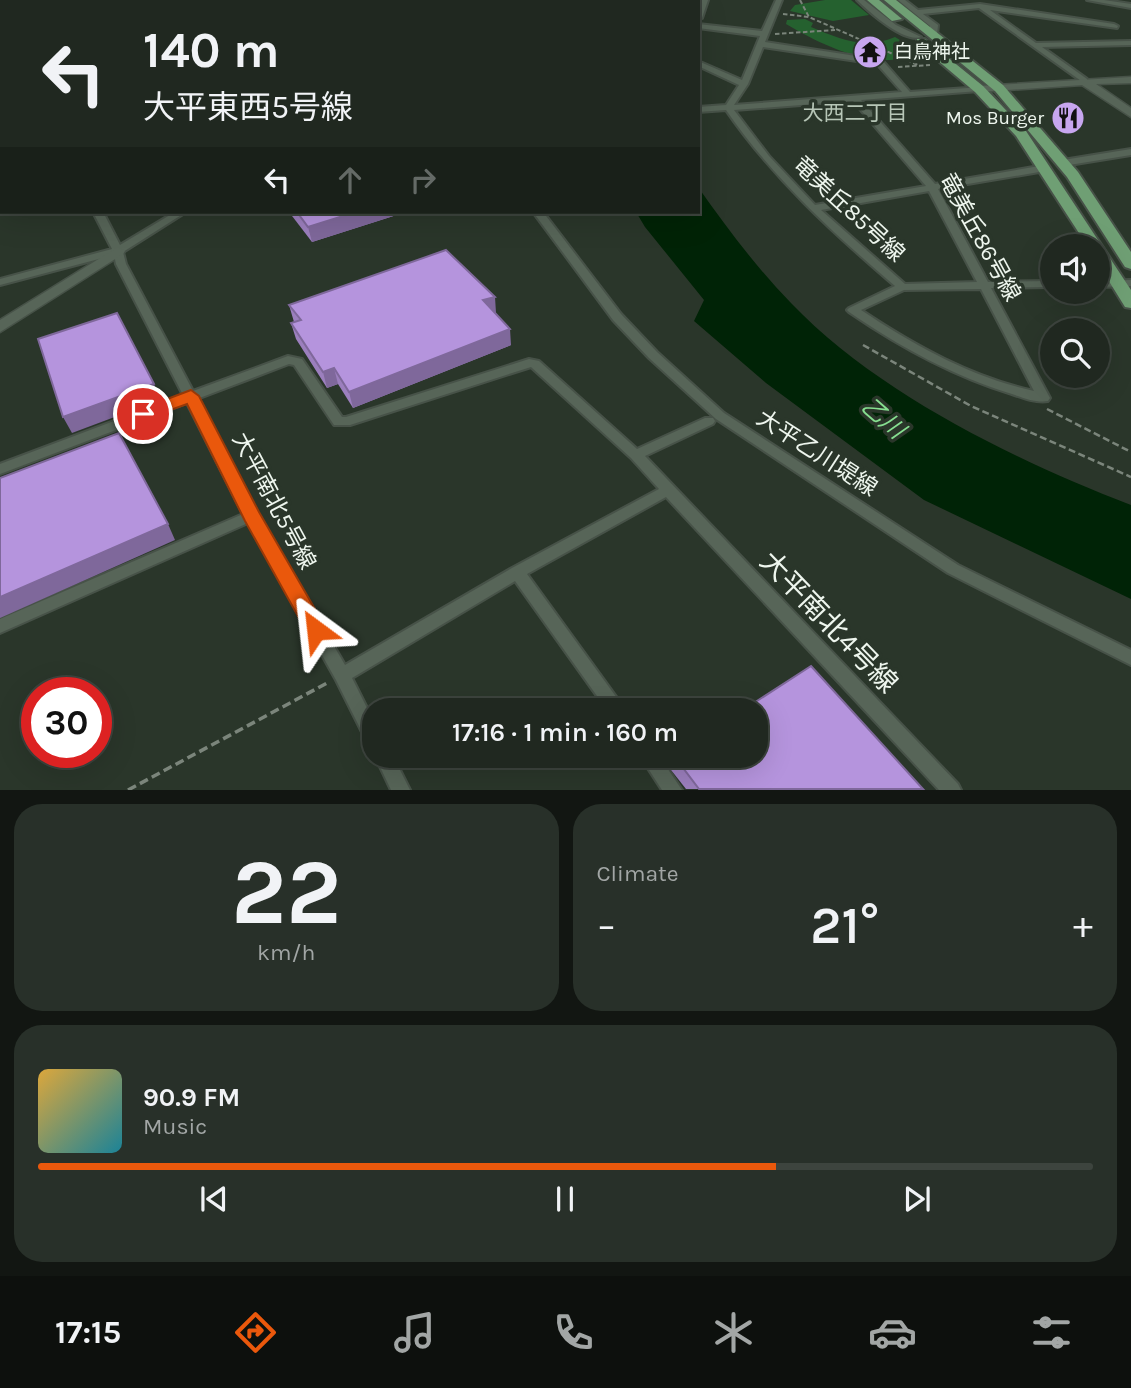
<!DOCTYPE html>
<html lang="en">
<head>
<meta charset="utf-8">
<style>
	body { margin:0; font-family:Karla,"Noto Sans JP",sans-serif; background:#283029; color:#f1f3f6; height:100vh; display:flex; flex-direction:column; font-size:26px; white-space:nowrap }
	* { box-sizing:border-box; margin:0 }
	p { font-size:23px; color:#a2a6a5 }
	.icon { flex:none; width:38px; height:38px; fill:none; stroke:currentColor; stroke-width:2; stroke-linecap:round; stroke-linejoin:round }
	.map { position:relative; height:790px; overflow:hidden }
	.panel { display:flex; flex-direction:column; gap:14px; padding:14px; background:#121612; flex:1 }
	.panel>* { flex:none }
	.hud { position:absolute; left:0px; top:0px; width:700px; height:214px; box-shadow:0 7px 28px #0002,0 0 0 2px #3d443e; background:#202820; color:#f1f3f6; overflow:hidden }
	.buttons { position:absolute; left:1040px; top:234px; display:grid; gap:14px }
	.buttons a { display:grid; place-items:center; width:70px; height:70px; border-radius:50%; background:#202820; box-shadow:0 7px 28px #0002,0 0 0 2px #3d443e; font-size:35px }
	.speed { position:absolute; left:21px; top:677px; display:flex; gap:14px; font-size:35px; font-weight:700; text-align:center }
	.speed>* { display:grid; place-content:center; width:91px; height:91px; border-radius:50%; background:#202820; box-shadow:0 7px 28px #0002,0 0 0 2px #3d443e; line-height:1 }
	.speed .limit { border:10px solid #d22; background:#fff; color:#111 }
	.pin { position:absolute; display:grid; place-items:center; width:60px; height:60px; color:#fff; margin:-30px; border:4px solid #fff; border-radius:50%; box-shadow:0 2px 7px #0007 }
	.me { position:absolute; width:77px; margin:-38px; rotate:330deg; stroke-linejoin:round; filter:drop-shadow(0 0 5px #0008) }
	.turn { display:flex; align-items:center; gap:24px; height:147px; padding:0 28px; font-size:32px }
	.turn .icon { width:91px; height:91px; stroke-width:2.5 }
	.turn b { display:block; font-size:49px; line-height:60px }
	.lanes { display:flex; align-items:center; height:66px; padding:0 28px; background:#0003; justify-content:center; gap:35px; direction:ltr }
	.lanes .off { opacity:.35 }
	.big { font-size:52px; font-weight:600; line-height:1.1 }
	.panel .tile { flex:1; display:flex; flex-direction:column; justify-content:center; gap:10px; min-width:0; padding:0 24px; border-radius:28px; background:#283029 }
	.panel .dial { align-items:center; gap:0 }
	.dial b { font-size:91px; line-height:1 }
	.song { display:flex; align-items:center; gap:21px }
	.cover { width:84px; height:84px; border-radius:10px; background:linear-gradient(135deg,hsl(40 70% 55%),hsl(190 70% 35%)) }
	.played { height:7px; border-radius:4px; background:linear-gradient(90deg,#ea580c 70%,#3d443e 70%) }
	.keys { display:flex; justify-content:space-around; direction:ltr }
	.heat { display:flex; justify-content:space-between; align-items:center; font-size:38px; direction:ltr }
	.panel .tiles { flex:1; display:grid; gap:14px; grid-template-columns:1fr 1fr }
	.tile:last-child { grid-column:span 2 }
	.trip { position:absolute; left:362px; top:698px; width:406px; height:70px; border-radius:28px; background:#202820; box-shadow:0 7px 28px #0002,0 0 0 2px #3d443e; font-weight:600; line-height:70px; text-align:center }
	.menu { display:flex; height:112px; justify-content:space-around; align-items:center; background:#0d100d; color:#a2a6a5 }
	.menu .icon { width:49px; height:49px }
	.menu .on { color:#ea580c }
	.menu b { font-size:32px; color:#f1f3f6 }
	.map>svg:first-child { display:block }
	.green { fill:#25612f }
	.water { fill:#002306 }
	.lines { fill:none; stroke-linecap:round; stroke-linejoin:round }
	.street-casing { stroke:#475248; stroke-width:4 }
	.secondary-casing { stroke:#475248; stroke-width:3 }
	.primary-casing { stroke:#475248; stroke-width:4 }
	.path-far2 { stroke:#7b857b; stroke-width:2; stroke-dasharray:4.5 2.5; stroke-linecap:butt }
	.path-far1 { stroke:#7b857b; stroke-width:2.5; stroke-dasharray:7 3.5; stroke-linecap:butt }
	.path { stroke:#7b857b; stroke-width:3.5; stroke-dasharray:9 4.5; stroke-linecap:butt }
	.street { fill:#576558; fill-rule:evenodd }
	.secondary { fill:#576558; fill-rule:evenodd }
	.primary { fill:#6f9f74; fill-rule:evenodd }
	.wall { fill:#9c7fbe }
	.shaded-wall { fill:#7f689b }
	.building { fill:#b594dd; stroke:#7f689b; stroke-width:2 }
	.route { fill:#ea580c; stroke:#983908; stroke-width:2 }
	.labels { text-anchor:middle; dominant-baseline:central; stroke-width:7; stroke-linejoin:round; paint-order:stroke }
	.far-poi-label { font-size:19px; fill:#eef6ee; stroke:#2a362a; text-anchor:start }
	.far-neighbourhood-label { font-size:21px; fill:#b7c6b7; stroke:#2a362a }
	.street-label { font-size:23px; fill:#eef6ee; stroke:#2a362a }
	.water-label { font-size:24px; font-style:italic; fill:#86df90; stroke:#2a362a }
	.near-street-label { font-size:28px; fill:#eef6ee; stroke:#2a362a }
</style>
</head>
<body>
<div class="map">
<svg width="1131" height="790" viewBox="0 0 1131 790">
	<rect width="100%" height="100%" fill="#2a362a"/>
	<!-- green -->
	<g class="green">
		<polygon points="825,0 851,0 869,15 833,21 790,11 795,5"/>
		<path d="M805,19L813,23L811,27C840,39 864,50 895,37L905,43L914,54C877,73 818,43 786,24L787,20Z"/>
	</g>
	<!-- water -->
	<path class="water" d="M698,187C727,228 756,267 791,303C878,394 1015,460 1131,505V599L924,500L766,383L694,321L704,300L645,227L636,212H698Z"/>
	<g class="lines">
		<defs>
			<g id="street">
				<polygon points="213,0 220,0 212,2"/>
				<polygon points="702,0 708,0 702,18 698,20 698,8"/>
				<path d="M776,0H782L765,42L882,60L910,92L982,87V91H979L861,100L935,184L1045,165L1050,168L1045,171L938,189L988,282L1052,281V287L991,288L1050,398L1048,401C1037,403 1023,398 1012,394C953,376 900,347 849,312L847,310L849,308L895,286C832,232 773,178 726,110L698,112V107L726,105L739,85L698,66V61L742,80L760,36L698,28V24L762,31ZM763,47L877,64L902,92L734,105L748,84ZM853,101L926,186L815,205L769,156L734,110ZM929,191L977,282L905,284L821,210ZM981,289L1034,391C971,377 915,346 861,310L904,290Z"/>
				<path d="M857,0H864L896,25L921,37C904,43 869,12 857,0Z"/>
				<polygon points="898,0 905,0 918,10 980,4 1114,24 1118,26 1117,28 990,10 1036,43 1131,41 1131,45 1042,47 1087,79 1087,83 1084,83 979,8 923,14 938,25 937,35 933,37 929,35 930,26"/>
				<polygon points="1087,0 1104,0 1131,4 1131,8"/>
				<rect x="0" y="49" width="2" height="4"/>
				<rect x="0" y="92" width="2" height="5"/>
				<rect x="0" y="115" width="2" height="6"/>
				<polygon points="1131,149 1131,155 1063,166 1058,163 1063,160"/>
				<path d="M93,212H103L120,245L175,212H186L123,252L126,264L193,391L288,356L302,359L342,417H346L529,359L539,361L637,449L705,418H713L715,421L713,424L645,456L958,784L961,790H939L666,497L527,574L622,705L624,710H607L515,581L352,678L374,722V746L368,744L336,680L248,523L0,633V619L243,514L187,403L0,474V464L183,395L116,264L114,255L0,285V279L112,249ZM289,364L294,365L334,425H350L531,367L631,458L659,489L512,568L345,665L256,512L197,399Z"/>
				<polygon points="533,212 543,212 621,314 657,352 724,413 958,565 1131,650 1131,665 948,573 716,419 649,358 613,320"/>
				<polygon points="1131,280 1131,286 1097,287 1097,281"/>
				<polygon points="375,756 393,756 410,790 391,790"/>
				<polygon points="640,756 659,756 682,790 662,790"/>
			</g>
			<g id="secondary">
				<polygon points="1131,77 1131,83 1096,84 1131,108 1131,117 1082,85 979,92 973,89 979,86"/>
				<rect x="0" y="170" width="2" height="8"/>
				<polygon points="118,247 125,251 123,254 0,332 0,320"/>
			</g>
			<g id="primary">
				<polygon points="867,0 879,0 902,19 892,21"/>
				<polygon points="884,0 896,0 1003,85 1078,172 1131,252 1131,269 1125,267 1067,177 995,91"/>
				<polygon points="917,39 925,39 983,86 1026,131 1131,290 1131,308 1125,307 1097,262 1097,247 1088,247 1016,136 975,92 917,43"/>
			</g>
		</defs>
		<!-- street casing -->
		<use href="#street" class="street-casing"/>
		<!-- secondary casing -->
		<use href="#secondary" class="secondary-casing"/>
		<!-- primary casing -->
		<use href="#primary" class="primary-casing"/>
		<!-- path-far2 -->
		<g class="path-far2">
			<polyline points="800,0 809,17"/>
			<polyline points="783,14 809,17 920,66"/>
			<polyline points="775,34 835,30"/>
			<polyline points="898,67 930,65"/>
		</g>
		<!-- path-far1 -->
		<g class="path-far1">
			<polyline points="863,345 971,406 1131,477"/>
			<polyline points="1047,409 1131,452"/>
		</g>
		<!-- path -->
		<polyline class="path" points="128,790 329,682"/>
		<!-- street -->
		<use href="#street" class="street"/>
		<!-- secondary -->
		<use href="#secondary" class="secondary"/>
		<!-- primary -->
		<use href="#primary" class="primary"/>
	</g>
	<!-- wall -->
	<g class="wall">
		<polygon points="289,212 406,212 312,242"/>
		<polygon points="495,297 495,313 511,345 353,408 338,384 327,388 296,339 291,323 294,322 289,305"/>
		<polygon points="674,756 923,789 686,789 671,770"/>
	</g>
	<!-- shaded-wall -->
	<g class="shaded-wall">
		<polygon points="310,0 323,0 321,2 309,2"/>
		<polygon points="356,212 406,212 312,242 308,227"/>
		<polygon points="495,297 496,313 484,316 483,300"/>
		<polygon points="510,329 511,345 353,408 349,392"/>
		<polygon points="334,368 338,384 327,388 323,372"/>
		<polygon points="154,384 160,400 72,433 63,417"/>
		<polygon points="168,524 175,540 0,618 0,597"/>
	</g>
	<!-- building -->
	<g class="building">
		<polygon points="268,0 310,0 309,2 267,1"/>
		<polygon points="297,212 356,212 308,227"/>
		<polygon points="446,250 495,297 483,300 510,329 349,392 334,368 323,372 291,323 301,320 289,305"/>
		<polygon points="117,313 154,384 63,417 38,339"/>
		<polygon points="119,433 168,524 0,597 0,478"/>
		<polygon points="811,666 923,789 699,789 674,756 756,756 756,710 743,710"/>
	</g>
	<!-- route -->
	<polygon class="route" points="191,390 199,396 259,512 323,623 326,630 323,636 316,638 309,636 245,521 187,404 143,420 135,414 138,410"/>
	<!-- icons -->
	<defs>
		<symbol id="temple-disc" viewBox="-11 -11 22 22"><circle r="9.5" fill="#c7a6ef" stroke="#2a362a"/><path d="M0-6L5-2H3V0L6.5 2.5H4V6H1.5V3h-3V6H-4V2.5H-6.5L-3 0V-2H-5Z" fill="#111"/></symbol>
		<symbol id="restaurant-disc" viewBox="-11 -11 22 22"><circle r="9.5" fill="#c7a6ef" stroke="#2a362a"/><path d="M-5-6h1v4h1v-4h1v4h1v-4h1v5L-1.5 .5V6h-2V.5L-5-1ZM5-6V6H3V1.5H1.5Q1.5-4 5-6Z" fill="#111"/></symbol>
	</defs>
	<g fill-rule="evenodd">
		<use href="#temple-disc" x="851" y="33" width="38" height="38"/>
		<use href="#restaurant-disc" x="1049" y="99" width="38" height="38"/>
	</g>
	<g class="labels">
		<!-- far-poi labels -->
		<g class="far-poi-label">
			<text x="894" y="52">白鳥神社</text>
			<text x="1044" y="118" text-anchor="end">Mos Burger</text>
		</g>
		<!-- far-neighbourhood labels -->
		<g class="far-neighbourhood-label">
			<text x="855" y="113">大西二丁目</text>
		</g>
		<!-- street labels -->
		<g class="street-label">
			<text transform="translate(849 209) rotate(43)">竜美丘85号線</text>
			<text transform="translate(980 237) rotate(61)">竜美丘86号線</text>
			<text transform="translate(817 453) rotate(33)">大平乙川堤線</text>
			<text transform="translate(274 501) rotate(62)">大平南北5号線</text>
		</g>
		<!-- water labels -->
		<g class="water-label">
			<text transform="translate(883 418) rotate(41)">乙川</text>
		</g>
		<!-- near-street labels -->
		<g class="near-street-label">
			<text transform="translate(829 622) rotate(46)">大平南北4号線</text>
		</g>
	</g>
</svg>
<div class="buttons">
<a><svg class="icon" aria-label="sound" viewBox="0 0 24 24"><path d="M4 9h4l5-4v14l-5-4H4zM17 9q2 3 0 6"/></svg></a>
<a><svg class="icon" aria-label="search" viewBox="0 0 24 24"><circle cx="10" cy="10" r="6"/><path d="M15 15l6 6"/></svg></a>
</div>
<div class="speed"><div class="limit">30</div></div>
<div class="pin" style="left:143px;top:414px;background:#d93025"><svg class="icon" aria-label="arrive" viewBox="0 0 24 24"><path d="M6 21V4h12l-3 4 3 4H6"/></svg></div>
<svg class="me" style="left:316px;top:630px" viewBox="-20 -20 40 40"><path d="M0-17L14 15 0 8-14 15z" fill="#ea580c" stroke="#fff" stroke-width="4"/></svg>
<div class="trip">17:16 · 1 min · 160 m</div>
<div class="hud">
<div class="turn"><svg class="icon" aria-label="left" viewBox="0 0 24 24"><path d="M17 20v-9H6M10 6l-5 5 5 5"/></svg><div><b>140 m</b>大平東西5号線</div></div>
<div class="lanes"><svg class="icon" aria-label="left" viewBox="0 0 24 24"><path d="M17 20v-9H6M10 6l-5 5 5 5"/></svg><svg class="icon off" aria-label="ahead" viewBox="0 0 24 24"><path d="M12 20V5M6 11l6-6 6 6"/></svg><svg class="icon off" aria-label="right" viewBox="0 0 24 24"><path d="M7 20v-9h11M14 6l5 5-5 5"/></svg></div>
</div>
</div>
<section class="panel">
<div class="tiles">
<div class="tile dial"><b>22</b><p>km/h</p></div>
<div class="tile"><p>Climate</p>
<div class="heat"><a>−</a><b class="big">21°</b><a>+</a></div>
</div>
<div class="tile">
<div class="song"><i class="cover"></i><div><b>90.9 FM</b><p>Music</p></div></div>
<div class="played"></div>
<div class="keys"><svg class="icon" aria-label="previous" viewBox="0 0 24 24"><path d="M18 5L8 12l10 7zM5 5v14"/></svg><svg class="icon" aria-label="pause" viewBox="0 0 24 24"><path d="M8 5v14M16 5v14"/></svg><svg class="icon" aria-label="next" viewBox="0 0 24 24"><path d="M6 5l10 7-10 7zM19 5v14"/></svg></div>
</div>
</div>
</section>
<nav class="menu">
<b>17:15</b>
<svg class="icon on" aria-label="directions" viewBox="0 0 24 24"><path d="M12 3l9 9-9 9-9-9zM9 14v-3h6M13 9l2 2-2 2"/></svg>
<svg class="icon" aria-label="music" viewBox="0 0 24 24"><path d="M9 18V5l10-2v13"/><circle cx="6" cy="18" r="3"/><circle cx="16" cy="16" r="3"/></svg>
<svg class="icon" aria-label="phone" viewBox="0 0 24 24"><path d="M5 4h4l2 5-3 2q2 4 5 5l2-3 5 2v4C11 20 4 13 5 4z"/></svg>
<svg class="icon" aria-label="climate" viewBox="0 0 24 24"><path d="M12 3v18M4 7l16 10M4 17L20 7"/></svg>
<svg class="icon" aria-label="car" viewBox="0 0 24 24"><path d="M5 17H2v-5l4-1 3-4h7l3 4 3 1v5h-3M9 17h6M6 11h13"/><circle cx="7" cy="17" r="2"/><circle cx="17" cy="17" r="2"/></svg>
<svg class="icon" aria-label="filters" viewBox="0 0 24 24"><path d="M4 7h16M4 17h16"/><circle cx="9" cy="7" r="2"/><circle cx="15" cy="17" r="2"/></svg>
</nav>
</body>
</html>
